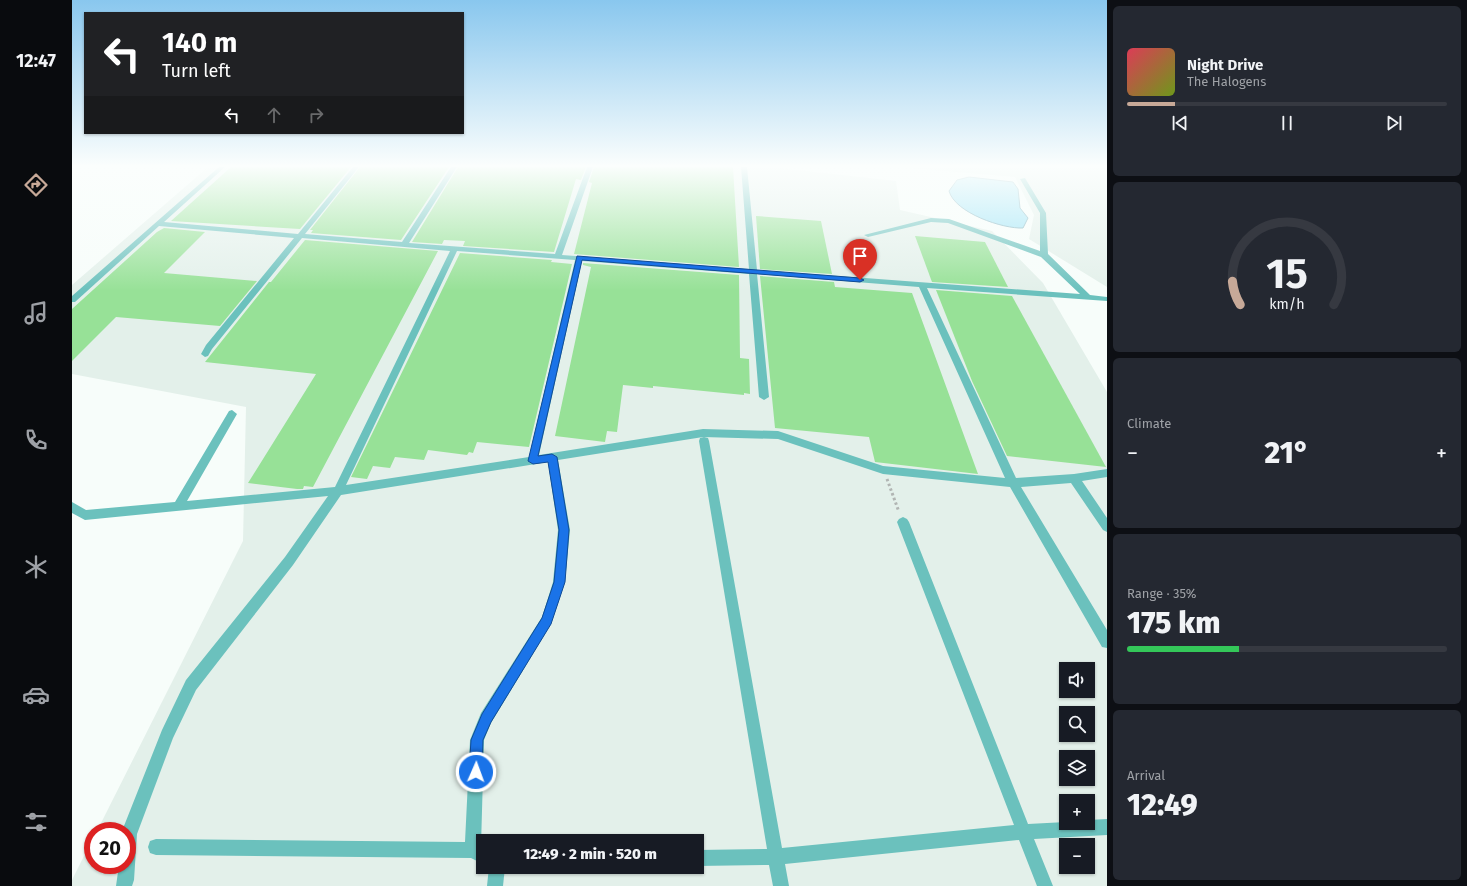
<!DOCTYPE html>
<html lang="en">
<head>
<meta charset="utf-8">
<style>
	body { margin:0; font-family:"Fira Sans",sans-serif; background:#242831; color:#f1f3f6; height:100vh; display:flex; flex-direction:column; font-size:15px; white-space:nowrap }
	* { box-sizing:border-box; margin:0 }
	p { font-size:13px; color:#9ea1a6 }
	.icon { flex:none; width:22px; height:22px; fill:none; stroke:currentColor; stroke-width:2; stroke-linecap:round; stroke-linejoin:round }
	.map { position:relative; flex:1; overflow:hidden }
	.side { display:flex; flex-direction:column; gap:6px; padding:6px; background:#0d0f14; width:360px }
	.side>* { flex:none }
	.top-card { position:absolute; left:12px; top:12px; width:380px; height:122px; border-radius:0px; box-shadow:0 1px 3px #0004; background:#202124; color:#fff; overflow:hidden }
	.controls { position:absolute; left:987px; top:662px; display:grid; gap:8px }
	.controls a { display:grid; place-items:center; width:36px; height:36px; border-radius:0px; background:#171b24; box-shadow:0 1px 3px #0004; font-size:20px }
	.speed { position:absolute; left:12px; top:822px; display:flex; gap:8px; font-size:20px; font-weight:700; text-align:center }
	.speed>* { display:grid; place-content:center; width:52px; height:52px; border-radius:50%; background:#171b24; box-shadow:0 1px 3px #0004; line-height:1 }
	.speed .limit { border:6px solid #d22; background:#fff; color:#111 }
	.pin { position:absolute; display:grid; place-items:center; width:34px; height:34px; color:#fff; margin:-41px -17px; border-radius:50% 50% 50% 0; rotate:-45deg; box-shadow:0 0 4px #0007 }
	.pin .icon { rotate:45deg }
	.me { position:absolute; width:44px; margin:-22px; rotate:2deg; stroke-linejoin:round; filter:drop-shadow(0 0 3px #0008) }
	.turn { display:flex; align-items:center; gap:14px; height:84px; padding:0 12px; font-size:18px }
	.turn .icon { width:52px; height:52px; stroke-width:2.5 }
	.turn b { display:block; font-size:28px; line-height:34px }
	.lanes { display:flex; align-items:center; height:38px; padding:0 12px; background:#0003; justify-content:center; gap:20px; direction:ltr }
	.lanes .off { opacity:.35 }
	.big { font-size:30px; font-weight:800; line-height:1.1 }
	.side .widget { flex:1; display:flex; flex-direction:column; justify-content:center; gap:6px; min-width:0; padding:0 14px; border-radius:6px; background:#242831 }
	.side .dial { align-items:center; gap:0 }
	.dial svg { height:104px; overflow:visible; fill:none; stroke:#363941; stroke-width:7; stroke-linecap:round; text-anchor:middle }
	.dial text { fill:#f1f3f6; stroke:none }
	.song { display:flex; align-items:center; gap:12px }
	.cover { width:48px; height:48px; border-radius:6px; background:linear-gradient(135deg,hsl(350 70% 55%),hsl(80 70% 35%)) }
	.played { height:4px; border-radius:2px; background:linear-gradient(90deg,#c7a998 15%,#363941 15%) }
	.keys { display:flex; justify-content:space-around; direction:ltr }
	.heat { display:flex; justify-content:space-between; align-items:center; font-size:22px; direction:ltr }
	.charge { height:6px; border-radius:3px; background:linear-gradient(90deg,#34c759 35%,#363941 0) }
	.trip { position:absolute; left:404px; top:834px; width:228px; height:40px; border-radius:0px; background:#171b24; box-shadow:0 1px 3px #0004; font-weight:800; line-height:40px; text-align:center }
	main { display:flex; flex:1; min-height:0 }
	.dock { display:flex; flex-direction:column; width:72px; justify-content:space-around; align-items:center; background:#090b0e; color:#9ea1a6 }
	.dock .icon { width:28px; height:28px }
	.dock .current { color:#c7a998 }
	.dock b { font-size:18px; color:#f1f3f6 }
	.map>svg:first-child { display:block }
	.built { fill:#e3f0ea; fill-rule:evenodd }
	.water { fill:#9ce3f6; stroke:#7eb0bd }
	.building { fill:#97e197 }
	.lines { fill:none; stroke-linecap:round; stroke-linejoin:round }
	.path { stroke:#b1b5b3; stroke-width:3; stroke-dasharray:2.5 2.5; stroke-linecap:butt }
	.minor { fill:#6bc1bd; fill-rule:evenodd }
	.route { fill:#1a73e8; stroke:#114b97 }
</style>
</head>
<body>
<main>
<nav class="dock">
<b>12:47</b>
<svg class="icon current" aria-label="directions" viewBox="0 0 24 24"><path d="M12 3l9 9-9 9-9-9zM9 14v-3h6M13 9l2 2-2 2"/></svg>
<svg class="icon" aria-label="music" viewBox="0 0 24 24"><path d="M9 18V5l10-2v13"/><circle cx="6" cy="18" r="3"/><circle cx="16" cy="16" r="3"/></svg>
<svg class="icon" aria-label="phone" viewBox="0 0 24 24"><path d="M5 4h4l2 5-3 2q2 4 5 5l2-3 5 2v4C11 20 4 13 5 4z"/></svg>
<svg class="icon" aria-label="climate" viewBox="0 0 24 24"><path d="M12 3v18M4 7l16 10M4 17L20 7"/></svg>
<svg class="icon" aria-label="car" viewBox="0 0 24 24"><path d="M5 17H2v-5l4-1 3-4h7l3 4 3 1v5h-3M9 17h6M6 11h13"/><circle cx="7" cy="17" r="2"/><circle cx="17" cy="17" r="2"/></svg>
<svg class="icon" aria-label="filters" viewBox="0 0 24 24"><path d="M4 7h16M4 17h16"/><circle cx="9" cy="7" r="2"/><circle cx="15" cy="17" r="2"/></svg>
</nav>
<div class="map">
<svg width="1035" height="886" viewBox="0 0 1035 886">
	<rect width="100%" height="100%" fill="#f7fdfa"/>
	<!-- built -->
	<g class="built">
		<path d="M136,167H698L824,181L828,210L920,231L971,283L1035,392V886H0V880L21,838V865H55V831H25L171,541L174,407L0,374V285ZM994,669H1016V691H994ZM994,713H1016V735H994ZM994,757H1016V779H994ZM994,801H1016V823H994ZM411,841H625V867H411ZM994,845H1016V867H994Z"/>
		<polygon points="827,167 1035,167 1035,287 957,239 962,215 943,177"/>
	</g>
	<!-- water -->
	<path class="water" d="M897,177L941,182L946,189L948,208L956,218L951,228C931,229 883,213 877,191L885,180Z"/>
	<!-- building -->
	<g class="building">
		<polygon points="159,167 279,167 228,229 99,221"/>
		<polygon points="288,167 377,167 329,240 239,233 241,230 238,230"/>
		<polygon points="386,167 514,167 509,180 504,179 482,252 391,246 393,241 372,240 370,244 340,242"/>
		<polygon points="522,167 661,167 667,267 502,254 520,183 517,182"/>
		<polygon points="684,216 749,221 760,274 688,269"/>
		<polygon points="92,228 133,232 92,273 185,281 148,326 44,317 0,361 0,309 85,232"/>
		<polygon points="843,236 913,242 936,287 860,282"/>
		<polygon points="233,240 366,251 241,487 232,486 231,489 225,489 176,483 244,374 133,362 197,282 199,282"/>
		<polygon points="388,253 480,260 479,262 500,264 457,447 405,442 401,453 397,452 395,455 356,450 352,460 323,457 318,468 301,466 295,479 279,477"/>
		<polygon points="511,263 667,275 668,358 677,359 678,394 672,393 672,395 581,386 581,388 551,385 545,432 535,431 533,442 483,436 519,267 511,265"/>
		<polygon points="688,276 762,282 763,287 840,293 906,474 803,462 797,437 703,428"/>
		<polygon points="864,290 940,296 1034,467 935,456 900,381"/>
	</g>
	<g class="lines">
		<!-- path -->
		<polyline class="path" points="815,479 827,512"/>
		<!-- minor -->
		<g class="minor">
			<path d="M147,167H153L92,222L226,234L281,167H287L233,234L330,242L379,167H385L337,243L483,254L515,167H521L490,255L677,269L669,167H675L685,270L1008,294L969,257L876,223L859,222L796,237L792,235L859,218L877,219L968,251V213L948,179L953,178L974,213L976,254L1018,295L1035,297V301L855,288L944,478L1002,474L1035,469V477L1010,481L1035,518V532L1031,530L999,483L949,487L1035,630V648L1030,647L938,487L811,474L706,439L631,437L486,460L498,530L493,582L479,624L419,723L412,740L409,846L411,847V864L399,858L84,855L78,853L76,847L78,841L84,839L393,842L398,740L409,713L470,617L481,582L486,530L476,462L269,495L221,565L124,690L101,738L65,834L62,880L60,886H44L47,865H55V831H50L90,730L114,680L213,557L256,496L13,520L0,513V502L14,510L103,502L157,411L160,410L165,414L115,501L263,487L378,251L230,238L140,349L136,356L133,357L129,354L134,345L222,238L87,226L3,302H0V296ZM385,251L503,260L457,457L274,485ZM510,261L677,274L687,397L692,400L697,397L685,274L847,287L933,478L811,466L706,431L631,429L467,455Z"/>
			<polygon points="632,437 636,438 637,441 710,848 942,825 825,522 827,519 831,517 835,519 837,522 956,824 994,822 994,823 1016,823 1016,820 1035,819 1035,835 962,839 981,886 965,886 947,840 713,864 717,886 701,886 697,865 625,866 625,850 695,849 627,441 628,438"/>
			<polygon points="417,867 433,867 431,886 415,886"/>
		</g>
	</g>
	<!-- sky -->
	<linearGradient id="sky" x2="0" y2="1"><stop stop-color="#89c7ee"/><stop offset="0.57" stop-color="#fbfefd"/><stop offset="1" stop-color="#fbfefd" stop-opacity="0"/></linearGradient>
	<rect width="1035" height="291" fill="url(#sky)"/>
	<!-- route -->
	<polygon class="route" points="505,256 788,278 792,280 788,282 510,260 466,456 480,454 485,457 497,530 493,582 479,624 419,722 411,740 410,772 409,776 404,778 399,776 397,772 399,740 410,714 470,618 482,582 487,530 476,462 461,464 456,461"/>
</svg>
<div class="controls">
<a><svg class="icon" aria-label="sound" viewBox="0 0 24 24"><path d="M4 9h4l5-4v14l-5-4H4zM17 9q2 3 0 6"/></svg></a>
<a><svg class="icon" aria-label="search" viewBox="0 0 24 24"><circle cx="10" cy="10" r="6"/><path d="M15 15l6 6"/></svg></a>
<a><svg class="icon" aria-label="layers" viewBox="0 0 24 24"><path d="M12 4l9 5-9 5-9-5zM3 14l9 5 9-5"/></svg></a>
<a>+</a>
<a>−</a>
</div>
<div class="speed"><div class="limit">20</div></div>
<div class="pin" style="left:788px;top:280px;background:#d93025"><svg class="icon" aria-label="arrive" viewBox="0 0 24 24"><path d="M6 21V4h12l-3 4 3 4H6"/></svg></div>
<svg class="me" style="left:404px;top:772px" viewBox="-20 -20 40 40"><circle r="17" fill="#1a73e8" stroke="#fff" stroke-width="3"/><path d="M0-11L8 9 0 5-8 9z" fill="#fff"/></svg>
<div class="trip">12:49 · 2 min · 520 m</div>
<div class="top-card">
<div class="turn"><svg class="icon" aria-label="left" viewBox="0 0 24 24"><path d="M17 20v-9H6M10 6l-5 5 5 5"/></svg><div><b>140 m</b>Turn left</div></div>
<div class="lanes"><svg class="icon" aria-label="left" viewBox="0 0 24 24"><path d="M17 20v-9H6M10 6l-5 5 5 5"/></svg><svg class="icon off" aria-label="ahead" viewBox="0 0 24 24"><path d="M12 20V5M6 11l6-6 6 6"/></svg><svg class="icon off" aria-label="right" viewBox="0 0 24 24"><path d="M7 20v-9h11M14 6l5 5-5 5"/></svg></div>
</div>
</div>
<section class="side">
<div class="widget">
<div class="song"><i class="cover"></i><div><b>Night Drive</b><p>The Halogens</p></div></div>
<div class="played"></div>
<div class="keys"><svg class="icon" aria-label="previous" viewBox="0 0 24 24"><path d="M18 5L8 12l10 7zM5 5v14"/></svg><svg class="icon" aria-label="pause" viewBox="0 0 24 24"><path d="M8 5v14M16 5v14"/></svg><svg class="icon" aria-label="next" viewBox="0 0 24 24"><path d="M6 5l10 7-10 7zM19 5v14"/></svg></div>
</div>
<div class="widget dial"><svg viewBox="0 0 100 80">
<path d="M14 69A42 42 0 1 1 86 69"/>
<path d="M14 69A42 42 0 0 1 8 51" stroke="#c7a998"/>
<text x="50" y="56" font-size="32" font-weight="700">15</text>
<text x="50" y="72" font-size="11">km/h</text>
</svg></div>
<div class="widget"><p>Climate</p>
<div class="heat"><a>−</a><b class="big">21°</b><a>+</a></div>
</div>
<div class="widget"><p>Range · 35%</p><b class="big">175 km</b><div class="charge"></div></div>
<div class="widget"><p>Arrival</p><b class="big">12:49</b></div>
</section>
</main>
</body>
</html>
